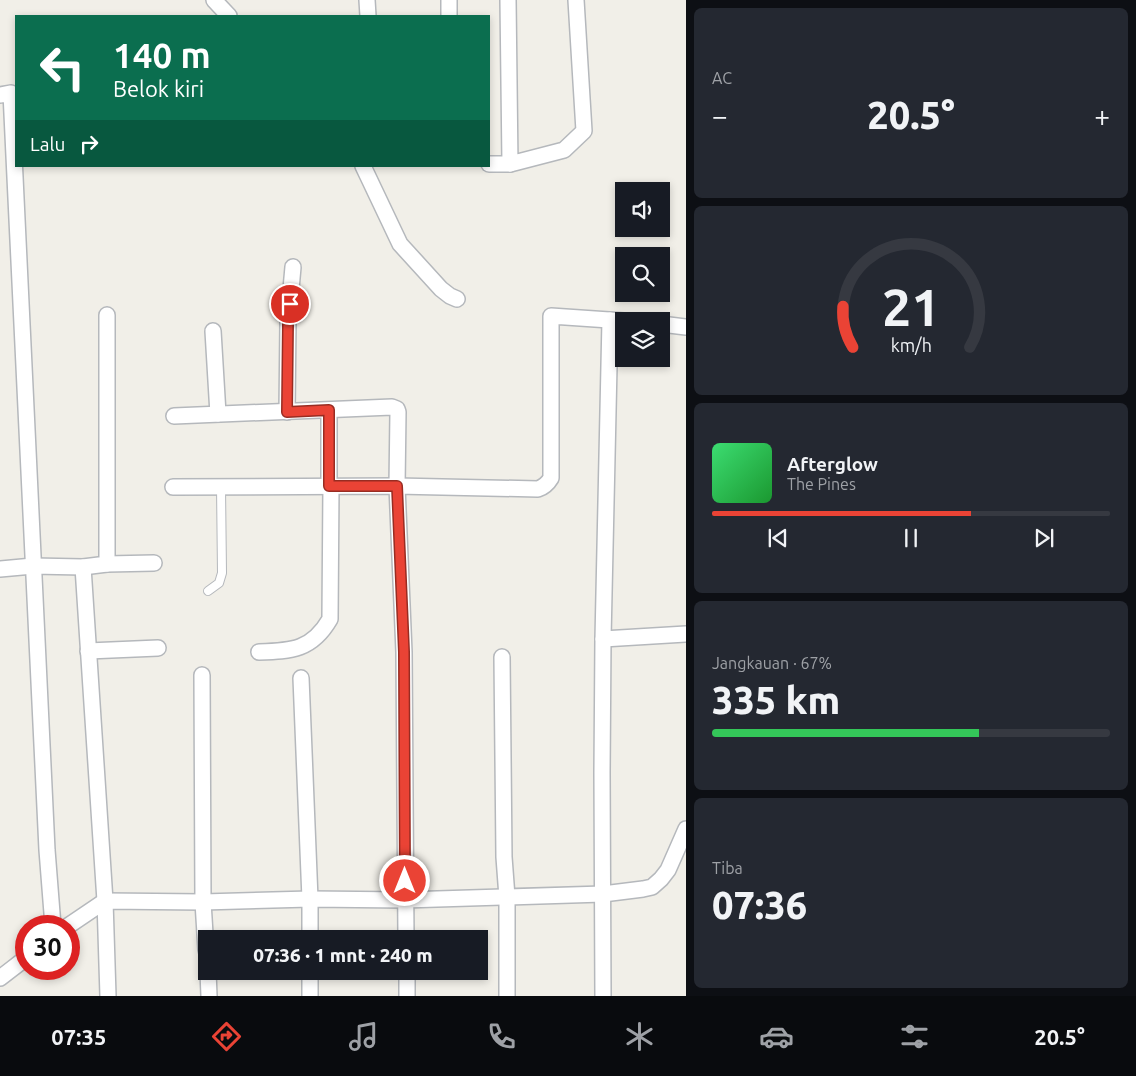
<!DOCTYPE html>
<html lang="id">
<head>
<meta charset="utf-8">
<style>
	body { margin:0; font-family:Ubuntu,sans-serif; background:#242831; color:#f1f3f6; height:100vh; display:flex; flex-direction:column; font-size:19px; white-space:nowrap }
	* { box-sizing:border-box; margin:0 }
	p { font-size:16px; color:#9ea1a6 }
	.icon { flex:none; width:28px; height:28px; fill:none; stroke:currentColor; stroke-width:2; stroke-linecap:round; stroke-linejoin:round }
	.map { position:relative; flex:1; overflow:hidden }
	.side { display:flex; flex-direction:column; gap:8px; padding:8px; background:#0d0f14; width:450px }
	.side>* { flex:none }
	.hud { position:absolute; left:15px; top:15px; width:475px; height:152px; border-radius:0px; box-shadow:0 2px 8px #0003; background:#0b6e4f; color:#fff; overflow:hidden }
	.tools { position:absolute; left:615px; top:182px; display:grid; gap:10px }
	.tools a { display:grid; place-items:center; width:55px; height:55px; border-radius:0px; background:#171b24; box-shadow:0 2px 8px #0003; font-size:25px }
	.speed { position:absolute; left:15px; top:915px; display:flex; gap:10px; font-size:25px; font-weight:700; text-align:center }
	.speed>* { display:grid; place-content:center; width:65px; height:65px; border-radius:50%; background:#171b24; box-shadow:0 2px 8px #0003; line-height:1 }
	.speed .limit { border:8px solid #d22; background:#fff; color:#111 }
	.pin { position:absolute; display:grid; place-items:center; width:42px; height:42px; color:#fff; margin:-21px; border:2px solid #fff; border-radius:50%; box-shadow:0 1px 5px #0007 }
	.me { position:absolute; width:55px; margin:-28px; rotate:0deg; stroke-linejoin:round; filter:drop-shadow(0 0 4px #0008) }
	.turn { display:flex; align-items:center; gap:18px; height:105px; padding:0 15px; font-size:22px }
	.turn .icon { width:65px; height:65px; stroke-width:2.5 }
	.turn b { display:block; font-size:35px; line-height:42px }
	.then { display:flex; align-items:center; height:48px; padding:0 15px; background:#0003; gap:10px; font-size:19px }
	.big { font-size:38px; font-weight:800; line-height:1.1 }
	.side .widget { flex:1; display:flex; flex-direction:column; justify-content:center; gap:8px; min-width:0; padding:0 18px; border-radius:8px; background:#242831 }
	.side .dial { align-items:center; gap:0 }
	.dial svg { height:130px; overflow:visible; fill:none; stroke:#363941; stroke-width:7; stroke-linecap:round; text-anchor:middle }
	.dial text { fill:#f1f3f6; stroke:none }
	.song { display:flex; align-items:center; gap:15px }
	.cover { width:60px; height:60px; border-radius:8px; background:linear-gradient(135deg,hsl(140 70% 55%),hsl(130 70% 35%)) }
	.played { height:5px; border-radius:2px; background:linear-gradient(90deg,#ea4335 65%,#363941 65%) }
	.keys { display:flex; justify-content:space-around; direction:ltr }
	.heat { display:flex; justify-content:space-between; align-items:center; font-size:28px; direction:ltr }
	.charge { height:8px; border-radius:4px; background:linear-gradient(90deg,#34c759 67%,#363941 0) }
	.trip { position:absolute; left:198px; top:930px; width:290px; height:50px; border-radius:0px; background:#171b24; box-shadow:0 2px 8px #0003; font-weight:800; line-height:50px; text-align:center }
	.tabs { display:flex; height:80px; justify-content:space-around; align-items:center; background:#090b0e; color:#9ea1a6 }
	.tabs .icon { width:35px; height:35px }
	.tabs .selected { color:#ea4335 }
	.tabs b { font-size:22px; color:#f1f3f6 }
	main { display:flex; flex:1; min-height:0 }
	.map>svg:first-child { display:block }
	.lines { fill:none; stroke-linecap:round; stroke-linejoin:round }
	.service-casing { stroke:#b5b8bc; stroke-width:10 }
	.minor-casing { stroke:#b5b8bc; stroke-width:18 }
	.service { stroke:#fff; stroke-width:8 }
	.minor { stroke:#fff; stroke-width:15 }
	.route-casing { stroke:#982c22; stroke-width:12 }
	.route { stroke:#ea4335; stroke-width:9 }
</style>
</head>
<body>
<main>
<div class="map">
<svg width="686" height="996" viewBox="0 0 686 996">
	<rect width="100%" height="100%" fill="#f1efe8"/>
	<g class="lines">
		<defs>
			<polyline id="service" points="208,591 219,583 222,573 221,487"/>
			<g id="minor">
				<polyline points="214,0 229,16"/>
				<polyline points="367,0 368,16"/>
				<polyline points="449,0 449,16"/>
				<polyline points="508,0 510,164 564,150 584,131 576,0"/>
				<polyline points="0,95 11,93 47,850 53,926"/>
				<polyline points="489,164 510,164"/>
				<polyline points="363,166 400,244 441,289 450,296 457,299"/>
				<polyline points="661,324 686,327"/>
				<polyline points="213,331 218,414"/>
				<polyline points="287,412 288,322 293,267"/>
				<polyline points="174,416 392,407 397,409 398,412 397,486 404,652 406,939"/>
				<polyline points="329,486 329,410"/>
				<path d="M173,487L397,486L538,489C544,487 548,483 551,478V316L624,321"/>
				<polyline points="107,564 154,563"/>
				<polyline points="83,567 105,901 108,996"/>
				<polyline points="0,569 33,566 83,567 107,564 107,315"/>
				<polyline points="603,639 686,634"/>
				<polyline points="88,651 158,648"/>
				<path d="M259,652C292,651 312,650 330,619L331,486"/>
				<polyline points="502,657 504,857 507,897 507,996"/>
				<polyline points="202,675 203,902 206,950"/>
				<polyline points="301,678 310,899 310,939"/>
				<polyline points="68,926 105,901 203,902 310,899 405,900 603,894 643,889 652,887 661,879 668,870 686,829"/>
				<polyline points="208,971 209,996"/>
				<polyline points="310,971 310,996"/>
				<polyline points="407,971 407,996"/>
				<polyline points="0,978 26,958"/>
				<polyline points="603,996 602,773 603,639 610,320"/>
			</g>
		</defs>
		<!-- service casing -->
		<use href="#service" class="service-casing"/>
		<!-- minor casing -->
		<use href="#minor" class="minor-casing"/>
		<!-- service -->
		<use href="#service" class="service"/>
		<!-- minor -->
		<use href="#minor" class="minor"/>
	</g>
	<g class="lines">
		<defs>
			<polyline id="route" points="290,304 288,322 287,412 329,410 329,486 397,486 404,652 405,881"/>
		</defs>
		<!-- route casing -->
		<use href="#route" class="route-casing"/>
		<!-- route -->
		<use href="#route" class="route"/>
	</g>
</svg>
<div class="tools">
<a><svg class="icon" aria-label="sound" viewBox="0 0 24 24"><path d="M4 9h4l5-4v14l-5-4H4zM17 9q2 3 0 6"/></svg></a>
<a><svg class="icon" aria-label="search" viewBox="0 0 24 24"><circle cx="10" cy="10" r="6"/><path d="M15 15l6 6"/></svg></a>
<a><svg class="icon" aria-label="layers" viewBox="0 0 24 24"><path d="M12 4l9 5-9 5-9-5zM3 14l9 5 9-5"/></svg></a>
</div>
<div class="speed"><div class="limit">30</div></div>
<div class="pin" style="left:290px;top:304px;background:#d93025"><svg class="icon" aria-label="arrive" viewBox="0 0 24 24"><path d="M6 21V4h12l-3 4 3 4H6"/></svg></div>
<svg class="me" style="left:405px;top:881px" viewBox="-20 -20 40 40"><circle r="17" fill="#ea4335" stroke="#fff" stroke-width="3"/><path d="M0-11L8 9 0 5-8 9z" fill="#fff"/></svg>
<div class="trip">07:36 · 1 mnt · 240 m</div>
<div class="hud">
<div class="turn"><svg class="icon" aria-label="left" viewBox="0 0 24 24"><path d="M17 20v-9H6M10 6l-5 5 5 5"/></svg><div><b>140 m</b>Belok kiri</div></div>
<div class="then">Lalu<svg class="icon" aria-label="right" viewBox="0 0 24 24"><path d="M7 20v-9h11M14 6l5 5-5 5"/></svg></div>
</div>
</div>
<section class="side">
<div class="widget"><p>AC</p>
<div class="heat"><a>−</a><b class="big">20.5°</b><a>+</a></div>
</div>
<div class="widget dial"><svg viewBox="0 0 100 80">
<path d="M14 69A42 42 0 1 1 86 69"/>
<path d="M14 69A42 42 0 0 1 8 44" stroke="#ea4335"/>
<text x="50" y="56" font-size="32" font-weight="700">21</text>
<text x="50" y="72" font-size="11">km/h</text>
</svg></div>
<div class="widget">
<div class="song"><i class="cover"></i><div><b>Afterglow</b><p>The Pines</p></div></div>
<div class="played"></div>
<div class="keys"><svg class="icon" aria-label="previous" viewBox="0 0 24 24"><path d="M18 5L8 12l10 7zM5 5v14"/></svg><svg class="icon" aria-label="pause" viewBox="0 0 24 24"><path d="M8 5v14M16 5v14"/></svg><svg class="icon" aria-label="next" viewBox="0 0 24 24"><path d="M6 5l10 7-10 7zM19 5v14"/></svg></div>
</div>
<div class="widget"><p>Jangkauan · 67%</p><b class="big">335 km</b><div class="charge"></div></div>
<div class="widget"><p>Tiba</p><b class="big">07:36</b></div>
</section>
</main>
<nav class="tabs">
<b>07:35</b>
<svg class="icon selected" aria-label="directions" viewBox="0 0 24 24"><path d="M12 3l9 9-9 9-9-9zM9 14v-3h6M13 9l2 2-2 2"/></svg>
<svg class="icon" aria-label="music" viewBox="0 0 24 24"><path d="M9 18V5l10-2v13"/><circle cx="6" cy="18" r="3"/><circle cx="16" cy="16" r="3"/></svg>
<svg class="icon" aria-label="phone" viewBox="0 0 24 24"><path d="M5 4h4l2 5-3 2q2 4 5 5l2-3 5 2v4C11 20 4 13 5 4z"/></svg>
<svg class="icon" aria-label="climate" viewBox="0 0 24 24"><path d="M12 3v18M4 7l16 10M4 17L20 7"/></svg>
<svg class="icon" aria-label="car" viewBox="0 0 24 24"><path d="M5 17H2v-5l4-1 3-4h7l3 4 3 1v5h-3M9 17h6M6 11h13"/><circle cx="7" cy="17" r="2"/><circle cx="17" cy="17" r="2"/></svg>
<svg class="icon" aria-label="filters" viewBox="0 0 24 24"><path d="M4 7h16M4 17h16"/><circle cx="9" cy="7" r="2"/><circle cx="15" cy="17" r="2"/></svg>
<b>20.5°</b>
</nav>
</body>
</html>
